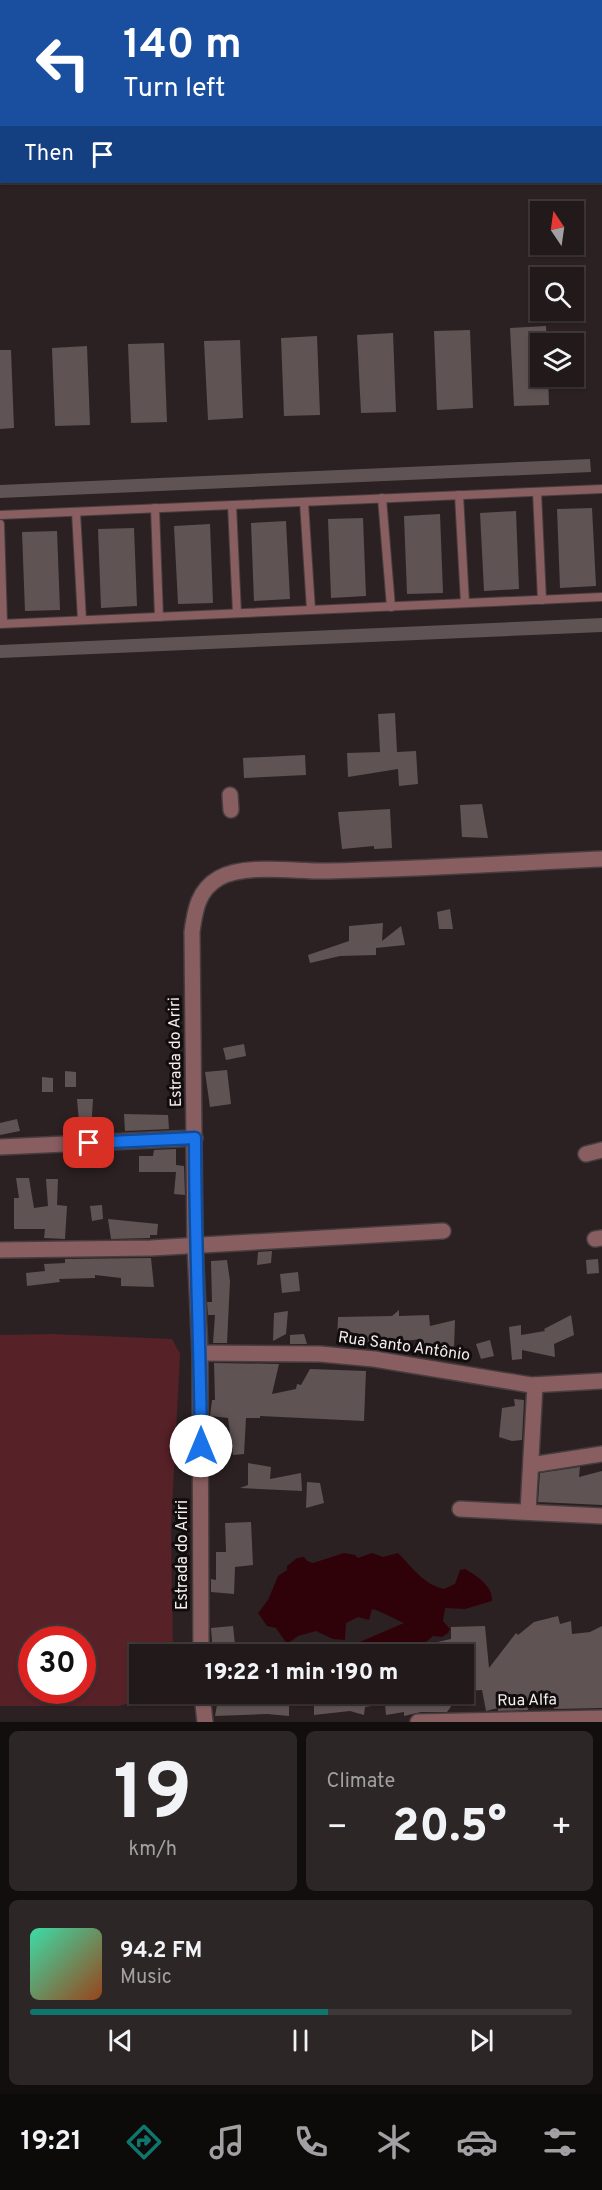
<!DOCTYPE html>
<html lang="en">
<head>
<meta charset="utf-8">
<style>
	body { margin:0; font-family:Overpass,sans-serif; background:#2d2627; color:#f1f3f6; height:100vh; display:flex; flex-direction:column; font-size:22px; white-space:nowrap }
	* { box-sizing:border-box; margin:0 }
	p { font-size:20px; color:#a2a0a2 }
	.icon { flex:none; width:33px; height:33px; fill:none; stroke:currentColor; stroke-width:2; stroke-linecap:round; stroke-linejoin:round }
	.map { position:relative; height:1722px; overflow:hidden }
	.details { display:flex; flex-direction:column; gap:9px; padding:9px; background:#120e0e; flex:1 }
	.details>* { flex:none }
	.top-card { position:absolute; left:0px; top:0px; width:603px; height:183px; box-shadow:0 2px 4px #0004,0 0 0 2px #3e3839; background:#1a4fa0; color:#fff; overflow:hidden }
	.needle { width:39px; rotate:347deg }
	.buttons { position:absolute; left:530px; top:201px; display:grid; gap:12px }
	.buttons a { display:grid; place-items:center; width:54px; height:54px; border-radius:0px; background:#21191a; box-shadow:0 2px 4px #0004,0 0 0 2px #3e3839; font-size:30px }
	.speed { position:absolute; left:18px; top:1626px; display:flex; gap:12px; font-size:30px; font-weight:700; text-align:center }
	.speed>* { display:grid; place-content:center; width:78px; height:78px; border-radius:50%; background:#21191a; box-shadow:0 2px 4px #0004,0 0 0 2px #3e3839; line-height:1 }
	.speed .limit { border:9px solid #d22; background:#fff; color:#111 }
	.pin { position:absolute; display:grid; place-items:center; width:51px; height:51px; color:#fff; margin:-26px; border-radius:12px; box-shadow:0 3px 9px #0006 }
	.me { position:absolute; width:66px; margin:-33px; rotate:0deg; stroke-linejoin:round; filter:drop-shadow(0 0 4px #0008) }
	.turn { display:flex; align-items:center; gap:21px; height:126px; padding:0 24px; font-size:27px }
	.turn .icon { width:78px; height:78px; stroke-width:2.5 }
	.turn b { display:block; font-size:42px; line-height:51px }
	.then { display:flex; align-items:center; height:57px; padding:0 24px; background:#0003; gap:12px; font-size:22px }
	.big { font-size:45px; font-weight:800; line-height:1.1 }
	.details .widget { flex:1; display:flex; flex-direction:column; justify-content:center; gap:9px; min-width:0; padding:0 21px; border-radius:9px; background:#2d2627 }
	.details .dial { align-items:center; gap:0 }
	.dial b { font-size:78px; line-height:1 }
	.song { display:flex; align-items:center; gap:18px }
	.cover { width:72px; height:72px; border-radius:9px; background:linear-gradient(135deg,hsl(160 70% 55%),hsl(20 70% 35%)) }
	.played { height:6px; border-radius:3px; background:linear-gradient(90deg,#0f766e 55%,#3e3839 55%) }
	.keys { display:flex; justify-content:space-around; direction:ltr }
	.heat { display:flex; justify-content:space-between; align-items:center; font-size:33px; direction:ltr }
	.details .tiles { flex:1; display:grid; gap:9px; grid-template-columns:1fr 1fr }
	.widget:last-child { grid-column:span 2 }
	.trip { position:absolute; left:129px; top:1644px; width:345px; height:60px; border-radius:0px; background:#21191a; box-shadow:0 2px 4px #0004,0 0 0 2px #3e3839; font-weight:800; line-height:60px; text-align:center }
	.dock { display:flex; height:96px; justify-content:space-around; align-items:center; background:#0d0a0a; color:#a2a0a2 }
	.dock .icon { width:42px; height:42px }
	.dock .selected { color:#0f766e }
	.dock b { font-size:27px; color:#f1f3f6 }
	.map>svg:first-child { display:block }
	.green { fill:#572128; fill-rule:evenodd }
	.water { fill:#2f020a }
	.building { fill:#5f5354 }
	.lines { fill:none; stroke-linecap:round; stroke-linejoin:round }
	.lane-casing { stroke:#483d3e; stroke-width:10 }
	.street-casing { stroke:#483d3e; stroke-width:18 }
	.lane { stroke:#885e61; stroke-width:8 }
	.street { stroke:#885e61; stroke-width:15 }
	.route-casing { stroke:#114b97; stroke-width:15 }
	.route { stroke:#1a73e8; stroke-width:10 }
	.labels { text-anchor:middle; dominant-baseline:central; stroke-width:6; stroke-linejoin:round; paint-order:stroke }
	.street-label { font-size:16px; fill:#f4eced; stroke:#110c0d }
</style>
</head>
<body>
<div class="map">
<svg width="602" height="1722" viewBox="0 0 602 1722">
	<rect width="100%" height="100%" fill="#2c2122"/>
	<!-- green -->
	<g class="green">
		<polygon points="0,0 160,0 2,2 0,78"/>
		<path d="M52,1334L172,1339L180,1354L171,1527L173,1654H140V1694H168L118,1706H0V1335ZM32,1640H82V1690H32Z"/>
	</g>
	<!-- water -->
	<path class="water" d="M344,1553L355,1555L358,1558L372,1553L383,1557L398,1553C413,1568 423,1584 444,1589L455,1584L460,1570L465,1569C477,1576 493,1586 492,1601L465,1609L445,1608L443,1621L450,1629L448,1633L442,1637L433,1636L425,1643L414,1646L403,1654H346L355,1644L404,1623C393,1619 384,1612 372,1609L369,1620L358,1617L346,1623L345,1640L333,1639L316,1631L298,1636L287,1644L276,1628L267,1626L258,1613L268,1600L278,1576L287,1570V1566L297,1558L304,1557L307,1561L313,1563Z"/>
	<!-- building -->
	<g class="building">
		<polygon points="546,326 547,344 540,344 540,376 548,376 549,405 514,406 510,328"/>
		<polygon points="470,330 473,408 437,410 434,331"/>
		<polygon points="393,333 396,412 361,413 357,335"/>
		<polygon points="317,336 320,415 284,416 281,338"/>
		<polygon points="240,340 243,418 208,420 204,341"/>
		<polygon points="164,343 167,422 131,423 128,344"/>
		<polygon points="87,346 90,425 55,426 52,348"/>
		<polygon points="0,350 11,350 14,428 0,429"/>
		<polygon points="590,459 591,472 0,498 0,485"/>
		<polygon points="592,508 596,586 560,588 557,509"/>
		<polygon points="516,511 519,589 484,591 480,513"/>
		<polygon points="440,514 443,593 407,594 404,516"/>
		<polygon points="363,518 366,596 331,598 328,519"/>
		<polygon points="286,521 290,599 254,601 251,523"/>
		<polygon points="210,524 213,603 178,604 174,526"/>
		<polygon points="134,528 137,606 101,608 98,529"/>
		<polygon points="57,531 60,610 25,611 22,532"/>
		<polygon points="602,618 602,632 0,658 0,645"/>
		<polygon points="395,713 397,752 416,751 418,784 399,786 398,769 348,777 347,753 380,752 378,714"/>
		<polygon points="305,755 306,775 244,778 243,758"/>
		<polygon points="482,804 488,838 462,837 460,805"/>
		<polygon points="390,809 392,848 374,849 374,846 342,849 338,812"/>
		<polygon points="450,909 453,929 439,929 437,912"/>
		<polygon points="383,923 382,941 401,926 405,945 376,948 376,955 340,956 310,963 308,955 349,941 349,926"/>
		<polygon points="244,1044 246,1056 226,1060 223,1048"/>
		<polygon points="227,1070 231,1104 210,1107 205,1072"/>
		<polygon points="65,1071 76,1072 76,1087 65,1087"/>
		<polygon points="42,1077 53,1078 53,1092 42,1092"/>
		<polygon points="77,1099 93,1099 91,1132 80,1133"/>
		<polygon points="124,1114 168,1115 169,1129 125,1131"/>
		<polygon points="17,1119 20,1131 0,1135 0,1123"/>
		<polygon points="176,1149 176,1165 184,1166 185,1195 174,1194 176,1172 139,1172 139,1156 153,1156 154,1150"/>
		<polygon points="16,1178 29,1178 34,1208 48,1206 46,1179 58,1179 57,1205 67,1206 65,1239 44,1238 45,1229 14,1229 14,1198 19,1198"/>
		<polygon points="102,1205 103,1219 92,1221 90,1206"/>
		<polygon points="108,1219 158,1224 157,1235 150,1235 150,1238 111,1239"/>
		<polygon points="272,1251 271,1263 257,1265 258,1252"/>
		<polygon points="151,1258 154,1287 121,1286 121,1278 95,1275 95,1278 59,1279 60,1282 27,1286 26,1273 45,1271 44,1264 65,1263 65,1259"/>
		<polygon points="598,1259 599,1273 587,1274 586,1260"/>
		<polygon points="227,1260 230,1281 227,1343 213,1343 215,1315 208,1315 207,1302 212,1302 211,1261"/>
		<polygon points="298,1272 300,1291 282,1293 280,1274"/>
		<polygon points="399,1310 399,1316 429,1315 430,1326 455,1320 454,1348 421,1352 421,1339 389,1343 337,1343 338,1317 392,1316"/>
		<polygon points="288,1311 286,1334 273,1341 274,1313"/>
		<polygon points="571,1315 574,1335 554,1344 555,1357 522,1350 522,1359 512,1360 509,1327 521,1325 521,1335 545,1331 544,1329"/>
		<polygon points="304,1334 307,1344 290,1344 290,1335"/>
		<polygon points="490,1340 494,1356 481,1359 476,1344"/>
		<polygon points="214,1363 279,1364 272,1394 296,1389 297,1384 301,1385 310,1369 366,1371 364,1421 260,1416 260,1418 246,1418 244,1454 233,1455 228,1418 210,1416 212,1400 215,1400"/>
		<polygon points="514,1399 524,1400 522,1440 512,1441 499,1437 502,1408 515,1406"/>
		<polygon points="248,1463 271,1467 270,1479 301,1473 302,1491 240,1488 248,1485"/>
		<polygon points="580,1467 579,1477 602,1471 602,1505 538,1502 540,1473"/>
		<polygon points="307,1482 320,1483 324,1503 306,1508"/>
		<polygon points="251,1522 253,1565 235,1567 234,1594 211,1592 211,1579 216,1580 216,1552 226,1552 225,1523"/>
		<polygon points="558,1616 560,1624 571,1621 572,1634 590,1632 602,1626 602,1708 554,1709 550,1700 527,1704 528,1710 498,1711 498,1708 486,1711 482,1690 464,1691 464,1654 434,1654 433,1643 451,1639 451,1627 485,1626 489,1668 516,1633 518,1635 534,1622"/>
		<polygon points="233,1626 236,1654 213,1654 211,1628"/>
		<polygon points="219,1694 234,1694 235,1700 256,1699 270,1705 289,1703 289,1716 267,1714 215,1716"/>
		<polygon points="369,1694 452,1694 452,1705 447,1712 421,1712 404,1716 404,1712 386,1715 385,1704 365,1707 364,1715 350,1711 314,1715 314,1703 343,1700"/>
	</g>
	<g class="lines">
		<defs>
			<g id="lane">
				<polyline points="537,492 542,600"/>
				<polyline points="459,495 465,603"/>
				<polyline points="382,498 391,607"/>
				<polyline points="304,502 311,610"/>
				<polyline points="232,505 237,613"/>
				<polyline points="155,508 159,617"/>
				<polyline points="76,512 82,620"/>
				<polyline points="0,515 602,489"/>
				<polyline points="0,524 3,623"/>
				<polyline points="0,624 602,597"/>
			</g>
			<g id="street">
				<polyline points="537,0 537,2"/>
				<polyline points="602,130 602,131"/>
				<polyline points="230,795 231,810"/>
				<polyline points="0,1147 195,1138"/>
				<polyline points="586,1154 602,1150"/>
				<polyline points="595,1239 602,1238"/>
				<polyline points="0,1250 151,1248 443,1231"/>
				<polyline points="200,1353 320,1354 374,1359 531,1385 602,1381"/>
				<polyline points="531,1465 602,1454"/>
				<polyline points="460,1509 602,1516"/>
				<polyline points="528,1512 535,1385"/>
				<path d="M201,1654L200,1353L195,1245L192,932C195,910 198,890 219,878C246,863 297,872 328,871C419,869 511,863 602,859"/>
				<polyline points="202,1694 205,1722"/>
				<polyline points="418,1722 602,1718"/>
			</g>
		</defs>
		<!-- lane casing -->
		<use href="#lane" class="lane-casing"/>
		<!-- street casing -->
		<use href="#street" class="street-casing"/>
		<!-- lane -->
		<use href="#lane" class="lane"/>
		<!-- street -->
		<use href="#street" class="street"/>
	</g>
	<g class="lines">
		<defs>
			<path id="route" d="M89,1143L195,1138C195,1241 200,1343 201,1446"/>
		</defs>
		<!-- route casing -->
		<use href="#route" class="route-casing"/>
		<!-- route -->
		<use href="#route" class="route"/>
	</g>
	<g class="labels">
		<!-- street labels -->
		<g class="street-label">
			<text transform="translate(176 1052) rotate(-91)">Estrada do Ariri</text>
			<text transform="translate(404 1347) rotate(8)">Rua Santo Antônio</text>
			<text transform="translate(183 1555) rotate(-90)">Estrada do Ariri</text>
			<text transform="translate(527 1701) rotate(-1)">Rua Alfa</text>
		</g>
	</g>
</svg>
<div class="buttons">
<a><svg class="needle" viewBox="-14 -14 28 28"><path d="M0-13l5 13h-10z" fill="#e53935"/><path d="M0 13l5-13h-10z" fill="#a2a0a2"/></svg></a>
<a><svg class="icon" aria-label="search" viewBox="0 0 24 24"><circle cx="10" cy="10" r="6"/><path d="M15 15l6 6"/></svg></a>
<a><svg class="icon" aria-label="layers" viewBox="0 0 24 24"><path d="M12 4l9 5-9 5-9-5zM3 14l9 5 9-5"/></svg></a>
</div>
<div class="speed"><div class="limit">30</div></div>
<div class="pin" style="left:89px;top:1143px;background:#d93025"><svg class="icon" aria-label="arrive" viewBox="0 0 24 24"><path d="M6 21V4h12l-3 4 3 4H6"/></svg></div>
<svg class="me" style="left:201px;top:1446px" viewBox="-20 -20 40 40"><circle r="19" fill="#fff"/><path d="M0-13L10 11 0 6-10 11z" fill="#1a73e8"/></svg>
<div class="trip">19:22 · 1 min · 190 m</div>
<div class="top-card">
<div class="turn"><svg class="icon" aria-label="left" viewBox="0 0 24 24"><path d="M17 20v-9H6M10 6l-5 5 5 5"/></svg><div><b>140 m</b>Turn left</div></div>
<div class="then">Then<svg class="icon" aria-label="arrive" viewBox="0 0 24 24"><path d="M6 21V4h12l-3 4 3 4H6"/></svg></div>
</div>
</div>
<section class="details">
<div class="tiles">
<div class="widget dial"><b>19</b><p>km/h</p></div>
<div class="widget"><p>Climate</p>
<div class="heat"><a>−</a><b class="big">20.5°</b><a>+</a></div>
</div>
<div class="widget">
<div class="song"><i class="cover"></i><div><b>94.2 FM</b><p>Music</p></div></div>
<div class="played"></div>
<div class="keys"><svg class="icon" aria-label="previous" viewBox="0 0 24 24"><path d="M18 5L8 12l10 7zM5 5v14"/></svg><svg class="icon" aria-label="pause" viewBox="0 0 24 24"><path d="M8 5v14M16 5v14"/></svg><svg class="icon" aria-label="next" viewBox="0 0 24 24"><path d="M6 5l10 7-10 7zM19 5v14"/></svg></div>
</div>
</div>
</section>
<nav class="dock">
<b>19:21</b>
<svg class="icon selected" aria-label="directions" viewBox="0 0 24 24"><path d="M12 3l9 9-9 9-9-9zM9 14v-3h6M13 9l2 2-2 2"/></svg>
<svg class="icon" aria-label="music" viewBox="0 0 24 24"><path d="M9 18V5l10-2v13"/><circle cx="6" cy="18" r="3"/><circle cx="16" cy="16" r="3"/></svg>
<svg class="icon" aria-label="phone" viewBox="0 0 24 24"><path d="M5 4h4l2 5-3 2q2 4 5 5l2-3 5 2v4C11 20 4 13 5 4z"/></svg>
<svg class="icon" aria-label="climate" viewBox="0 0 24 24"><path d="M12 3v18M4 7l16 10M4 17L20 7"/></svg>
<svg class="icon" aria-label="car" viewBox="0 0 24 24"><path d="M5 17H2v-5l4-1 3-4h7l3 4 3 1v5h-3M9 17h6M6 11h13"/><circle cx="7" cy="17" r="2"/><circle cx="17" cy="17" r="2"/></svg>
<svg class="icon" aria-label="filters" viewBox="0 0 24 24"><path d="M4 7h16M4 17h16"/><circle cx="9" cy="7" r="2"/><circle cx="15" cy="17" r="2"/></svg>
</nav>
</body>
</html>
